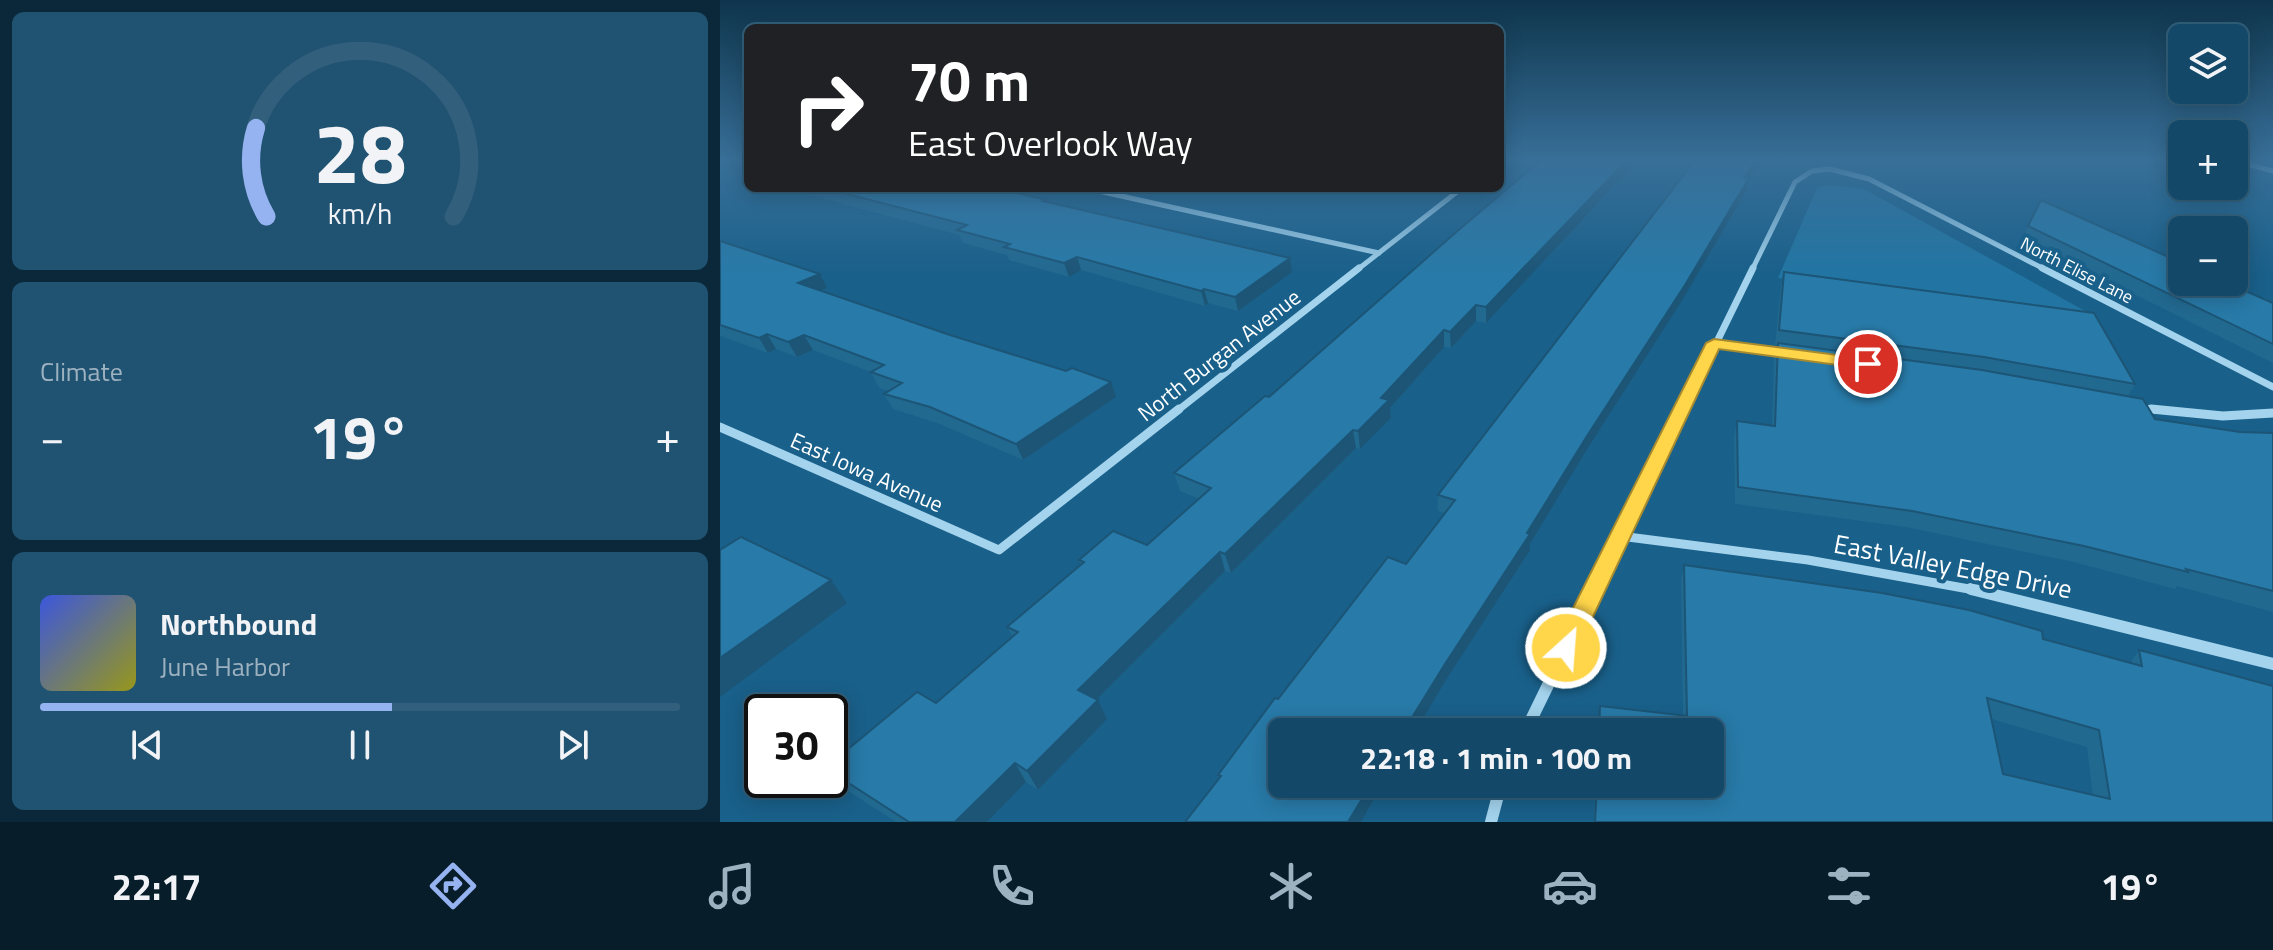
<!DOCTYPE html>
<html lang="en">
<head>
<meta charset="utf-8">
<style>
	body { margin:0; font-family:"Titillium Web",sans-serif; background:#205271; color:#f1f3f6; height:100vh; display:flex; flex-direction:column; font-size:30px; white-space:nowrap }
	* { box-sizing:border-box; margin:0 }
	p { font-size:26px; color:#9db2c0 }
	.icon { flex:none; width:44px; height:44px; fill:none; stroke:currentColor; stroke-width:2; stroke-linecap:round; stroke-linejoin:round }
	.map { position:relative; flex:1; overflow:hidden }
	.side { display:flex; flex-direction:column; gap:12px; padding:12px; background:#0a2839; width:720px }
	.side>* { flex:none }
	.guide { position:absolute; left:24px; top:24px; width:760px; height:168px; border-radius:12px; box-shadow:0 4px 20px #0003,0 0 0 2px #32607c; background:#202124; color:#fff; overflow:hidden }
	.controls { position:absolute; left:1448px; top:24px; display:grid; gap:16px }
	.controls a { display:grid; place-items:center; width:80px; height:80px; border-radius:12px; background:#134868; box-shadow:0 4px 20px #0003,0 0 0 2px #32607c; font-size:40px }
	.speed { position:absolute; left:24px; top:694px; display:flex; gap:16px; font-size:40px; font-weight:700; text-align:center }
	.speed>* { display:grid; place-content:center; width:104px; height:104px; border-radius:50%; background:#134868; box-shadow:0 4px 20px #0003,0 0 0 2px #32607c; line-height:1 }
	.speed .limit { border:4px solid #111; border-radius:12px; background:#fff; color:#111 }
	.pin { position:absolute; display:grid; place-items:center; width:68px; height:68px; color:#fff; margin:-34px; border:4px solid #fff; border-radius:50%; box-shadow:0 2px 8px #0007 }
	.me { position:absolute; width:88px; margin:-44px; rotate:26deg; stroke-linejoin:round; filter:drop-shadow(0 0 6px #0008) }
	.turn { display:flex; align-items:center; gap:28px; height:168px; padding:0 32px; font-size:36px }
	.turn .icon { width:104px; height:104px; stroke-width:2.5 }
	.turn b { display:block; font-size:56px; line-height:68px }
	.big { font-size:60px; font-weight:700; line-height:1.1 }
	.side .tile { flex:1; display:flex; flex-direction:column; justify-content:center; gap:12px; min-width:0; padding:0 28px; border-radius:12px; background:#205271 }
	.side .dial { align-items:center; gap:0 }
	.dial svg { height:208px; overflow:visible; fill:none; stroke:#32607c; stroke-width:7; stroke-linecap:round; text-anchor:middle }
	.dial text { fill:#f1f3f6; stroke:none }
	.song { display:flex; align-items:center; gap:24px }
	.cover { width:96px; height:96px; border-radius:12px; background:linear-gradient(135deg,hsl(230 70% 55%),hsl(60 70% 35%)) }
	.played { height:8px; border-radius:4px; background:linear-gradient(90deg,#95b2f1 55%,#32607c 55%) }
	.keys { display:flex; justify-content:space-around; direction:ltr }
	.heat { display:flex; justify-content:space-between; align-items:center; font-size:44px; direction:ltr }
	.trip { position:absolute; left:548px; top:718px; width:456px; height:80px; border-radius:12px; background:#134868; box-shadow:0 4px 20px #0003,0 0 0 2px #32607c; font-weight:700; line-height:80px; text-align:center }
	.dock { display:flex; height:128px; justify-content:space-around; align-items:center; background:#081d2a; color:#9db2c0 }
	.dock .icon { width:56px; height:56px }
	.dock .active { color:#95b2f1 }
	.dock b { font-size:36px; color:#f1f3f6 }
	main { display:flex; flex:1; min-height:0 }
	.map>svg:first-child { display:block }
	.green { fill:#2275a3 }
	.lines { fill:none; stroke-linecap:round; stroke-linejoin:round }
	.minor-far3 { stroke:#a3d3ed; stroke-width:5 }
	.minor-far2 { stroke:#a3d3ed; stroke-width:7 }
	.minor-far1 { stroke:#a3d3ed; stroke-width:9 }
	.minor { stroke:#a3d3ed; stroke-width:12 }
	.wall { fill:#226990; fill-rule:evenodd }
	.shaded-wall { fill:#1c5576 }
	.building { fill:#287aa8; stroke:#1c5576; stroke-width:2; fill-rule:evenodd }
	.route { fill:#ffd54a; stroke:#a68a30; stroke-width:2 }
	.labels { text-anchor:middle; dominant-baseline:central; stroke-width:8; stroke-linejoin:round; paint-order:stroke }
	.far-street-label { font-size:18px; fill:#fff; stroke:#19608a }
	.street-label { font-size:22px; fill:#fff; stroke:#19608a }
	.near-street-label { font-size:26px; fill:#fff; stroke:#19608a }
</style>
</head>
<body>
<main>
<section class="side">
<div class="tile dial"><svg viewBox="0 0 100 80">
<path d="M14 69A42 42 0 1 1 86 69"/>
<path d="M14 69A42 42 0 0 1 10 35" stroke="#95b2f1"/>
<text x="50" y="56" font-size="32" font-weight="700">28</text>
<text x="50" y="72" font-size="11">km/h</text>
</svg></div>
<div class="tile"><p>Climate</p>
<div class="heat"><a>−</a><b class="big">19°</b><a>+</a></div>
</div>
<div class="tile">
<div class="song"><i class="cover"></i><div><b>Northbound</b><p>June Harbor</p></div></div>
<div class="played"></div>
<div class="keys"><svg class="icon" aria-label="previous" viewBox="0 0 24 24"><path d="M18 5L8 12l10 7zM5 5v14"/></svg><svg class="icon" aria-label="pause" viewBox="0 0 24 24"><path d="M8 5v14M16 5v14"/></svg><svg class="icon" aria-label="next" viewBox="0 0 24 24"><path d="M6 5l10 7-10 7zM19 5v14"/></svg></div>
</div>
</section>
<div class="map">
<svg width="1553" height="822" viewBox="0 0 1553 822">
	<rect width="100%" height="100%" fill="#19608a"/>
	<!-- green -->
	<polygon class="green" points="1107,185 1144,189 1376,317 1058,278 1097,188"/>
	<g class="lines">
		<!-- minor-far3 -->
		<g class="minor-far3">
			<polyline points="1514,160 1553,171"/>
			<polyline points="365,188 659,253"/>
			<polyline points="637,270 742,188"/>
			<polyline points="1032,270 1075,182 1092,171 1110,169 1149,179 1326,270"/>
		</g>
		<!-- minor-far2 -->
		<g class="minor-far2">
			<polyline points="1322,268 1553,387"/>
			<polyline points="994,343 1064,353"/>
			<polyline points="1422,408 1451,411"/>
			<polyline points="457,411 639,268"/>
			<polyline points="963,411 1033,268"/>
		</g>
		<!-- minor-far1 -->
		<g class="minor-far1">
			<polyline points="1431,409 1503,416 1553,413"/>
			<polyline points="0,427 279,550 459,409"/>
			<polyline points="900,536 1088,560 1260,591"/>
			<polyline points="874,591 964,409"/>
		</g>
		<!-- minor -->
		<g class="minor">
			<polyline points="1251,589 1553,664"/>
			<polyline points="805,732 875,589"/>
			<polyline points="771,822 781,784"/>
		</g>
	</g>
	<!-- wall -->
	<g class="wall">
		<polygon points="823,159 919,159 766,323 756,321 731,348 724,347 670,408 671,418 640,449 636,448 511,573 505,571 377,699 387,719 318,790 306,782 267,822 176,822 122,787 110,773 110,764 216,703 293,637 287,627 361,565 359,560 427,545 479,499 460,491 454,473 549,397"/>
		<polygon points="976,159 1044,159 1028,180 1027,190 963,299 866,451 810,544 810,550 726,680 641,822 465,822 499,779 498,775 558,699 686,564 725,513 718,511 718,495"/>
		<polygon points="64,188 276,188 326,200 327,202 572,272 518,311 488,303 485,306 361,270 349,277 289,260 287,255 243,243 239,235"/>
		<polygon points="1308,226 1553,303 1553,363 1303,239"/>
		<polygon points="0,241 107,288 100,291 396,397 303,460 217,423 173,409 164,394 169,391 159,388 151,372 93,350 77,357 56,349 48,353 0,336"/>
		<polygon points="1064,272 1415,384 1408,396 1435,419 1520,432 1553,433 1553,612 1457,586 1455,589 1354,562 1186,527 1015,504 1014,437 1017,421 1052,426 1054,358 1057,345 1055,345 1061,286"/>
		<path d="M964,565L1323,639L1410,663L1419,650L1553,822H874L875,784H990V732H878L880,706L963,716L961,581ZM1272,719L1367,747L1373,796L1283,774Z"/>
	</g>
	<!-- shaded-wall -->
	<g class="shaded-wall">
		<polygon points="908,159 919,159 766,323 766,307"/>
		<polygon points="1037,159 1044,159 1028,180 1027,190 963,299 866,451 810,544 810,550 726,680 695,732 683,732 807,533 1024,177"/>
		<polygon points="357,257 361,270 349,277 344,263"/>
		<polygon points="570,258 572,272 518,311 515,297"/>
		<polygon points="100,274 107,288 86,297 78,283"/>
		<polygon points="484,289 488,303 485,306 481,291"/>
		<polygon points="756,305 756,321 731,348 730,332"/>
		<polygon points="724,330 724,347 670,408 671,418 640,449 638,431 661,398"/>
		<polygon points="47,334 56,349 48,353 39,338"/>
		<polygon points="84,335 93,350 77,357 68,342"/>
		<polygon points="391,382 396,397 303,460 296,444"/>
		<polygon points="633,430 636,448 511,573 505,554"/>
		<polygon points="500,552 505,571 367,709 358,690"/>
		<polygon points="111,580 127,603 0,697 0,658"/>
		<polygon points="378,700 387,719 318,790 307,771"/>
		<polygon points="295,763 306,782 267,822 235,822"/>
		<polygon points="651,784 663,784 641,822 628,822"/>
	</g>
	<!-- building -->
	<g class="building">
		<polygon points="823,159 908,159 766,307 756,305 730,332 724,330 661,398 669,400 638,431 633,430 505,554 500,552 358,690 378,700 307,771 295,763 235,822 189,822 110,771 110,764 197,692 216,703 298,632 287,627 364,562 359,560 393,531 427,545 491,488 454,473 545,396 549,397 742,227"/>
		<polygon points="976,159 1037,159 1024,177 1029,178 965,285 867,436 807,533 810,534 725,664 683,732 562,732 562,784 651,784 628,822 465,822 501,776 498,775 555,698 558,699 668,557 686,564 735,500 718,495"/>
		<polygon points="104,188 276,188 326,200 323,201 570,258 515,297 484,289 481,291 357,257 344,263 284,247 290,244 237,230 247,225"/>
		<polygon points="1321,200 1462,263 1462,282 1505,282 1553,303 1553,344 1308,226"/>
		<polygon points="0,241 100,274 78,283 230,335 346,371 352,368 391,382 296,444 210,407 164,394 182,383 151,372 164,365 84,335 68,342 47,334 39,338 0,325"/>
		<polygon points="1064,272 1374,313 1415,384 1264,357 1059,330"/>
		<polygon points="1058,343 1262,370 1423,399 1435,419 1520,432 1553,433 1553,591 1466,569 1468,572 1364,546 1192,511 1018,487 1017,421 1055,426"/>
		<polygon points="21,537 111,580 0,658 0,550"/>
		<path d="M964,565L1162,593L1249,610L1322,631L1323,639L1422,666L1419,650L1553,686V822H875L877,784H990V732H879L880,706L967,716ZM1267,698L1379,730L1390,799L1283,774Z"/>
	</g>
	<!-- sky -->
	<linearGradient id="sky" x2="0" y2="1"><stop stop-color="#0e354c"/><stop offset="0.58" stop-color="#386f98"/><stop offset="1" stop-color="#386f98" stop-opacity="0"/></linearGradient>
	<rect width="1553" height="275" fill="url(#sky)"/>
	<!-- route -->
	<polygon class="route" points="994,339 1148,359 1157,364 1148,369 999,349 855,655 846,658 837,655 833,648 986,343"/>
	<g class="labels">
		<!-- far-street labels -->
		<g class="far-street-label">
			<text transform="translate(1357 270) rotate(27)">North Elise Lane</text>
		</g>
		<!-- street labels -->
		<g class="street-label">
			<text transform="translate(499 355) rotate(-38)">North Burgan Avenue</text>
			<text transform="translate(147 472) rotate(24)">East Iowa Avenue</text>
		</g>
		<!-- near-street labels -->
		<g class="near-street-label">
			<text transform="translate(1233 566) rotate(11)">East Valley Edge Drive</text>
		</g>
	</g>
</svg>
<div class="controls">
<a><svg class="icon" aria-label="layers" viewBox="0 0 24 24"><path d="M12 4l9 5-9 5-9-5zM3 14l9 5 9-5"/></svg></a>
<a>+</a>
<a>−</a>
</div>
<div class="speed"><div class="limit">30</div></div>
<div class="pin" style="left:1148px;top:364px;background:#d93025"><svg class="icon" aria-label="arrive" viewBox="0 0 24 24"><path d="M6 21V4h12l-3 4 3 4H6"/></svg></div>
<svg class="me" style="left:846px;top:648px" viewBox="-20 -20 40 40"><circle r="17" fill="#ffd54a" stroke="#fff" stroke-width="3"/><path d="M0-11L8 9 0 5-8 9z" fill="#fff"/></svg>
<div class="trip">22:18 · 1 min · 100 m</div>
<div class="guide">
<div class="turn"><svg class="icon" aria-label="right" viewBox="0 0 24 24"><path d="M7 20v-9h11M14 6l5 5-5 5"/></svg><div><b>70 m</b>East Overlook Way</div></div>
</div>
</div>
</main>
<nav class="dock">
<b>22:17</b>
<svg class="icon active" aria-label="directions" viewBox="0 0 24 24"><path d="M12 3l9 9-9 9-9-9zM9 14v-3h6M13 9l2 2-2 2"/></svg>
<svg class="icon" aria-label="music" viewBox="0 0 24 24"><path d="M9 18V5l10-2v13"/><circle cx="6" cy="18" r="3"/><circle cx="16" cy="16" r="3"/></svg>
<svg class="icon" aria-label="phone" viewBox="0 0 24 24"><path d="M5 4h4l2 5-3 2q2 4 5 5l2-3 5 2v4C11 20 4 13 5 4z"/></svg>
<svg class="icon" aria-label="climate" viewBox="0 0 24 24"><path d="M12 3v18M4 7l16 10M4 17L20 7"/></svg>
<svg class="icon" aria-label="car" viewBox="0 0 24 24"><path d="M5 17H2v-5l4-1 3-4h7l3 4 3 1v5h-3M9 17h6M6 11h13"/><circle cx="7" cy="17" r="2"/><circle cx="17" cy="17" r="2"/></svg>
<svg class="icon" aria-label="filters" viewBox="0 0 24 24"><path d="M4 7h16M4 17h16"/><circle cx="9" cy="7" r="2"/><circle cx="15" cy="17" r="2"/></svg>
<b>19°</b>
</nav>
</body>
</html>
